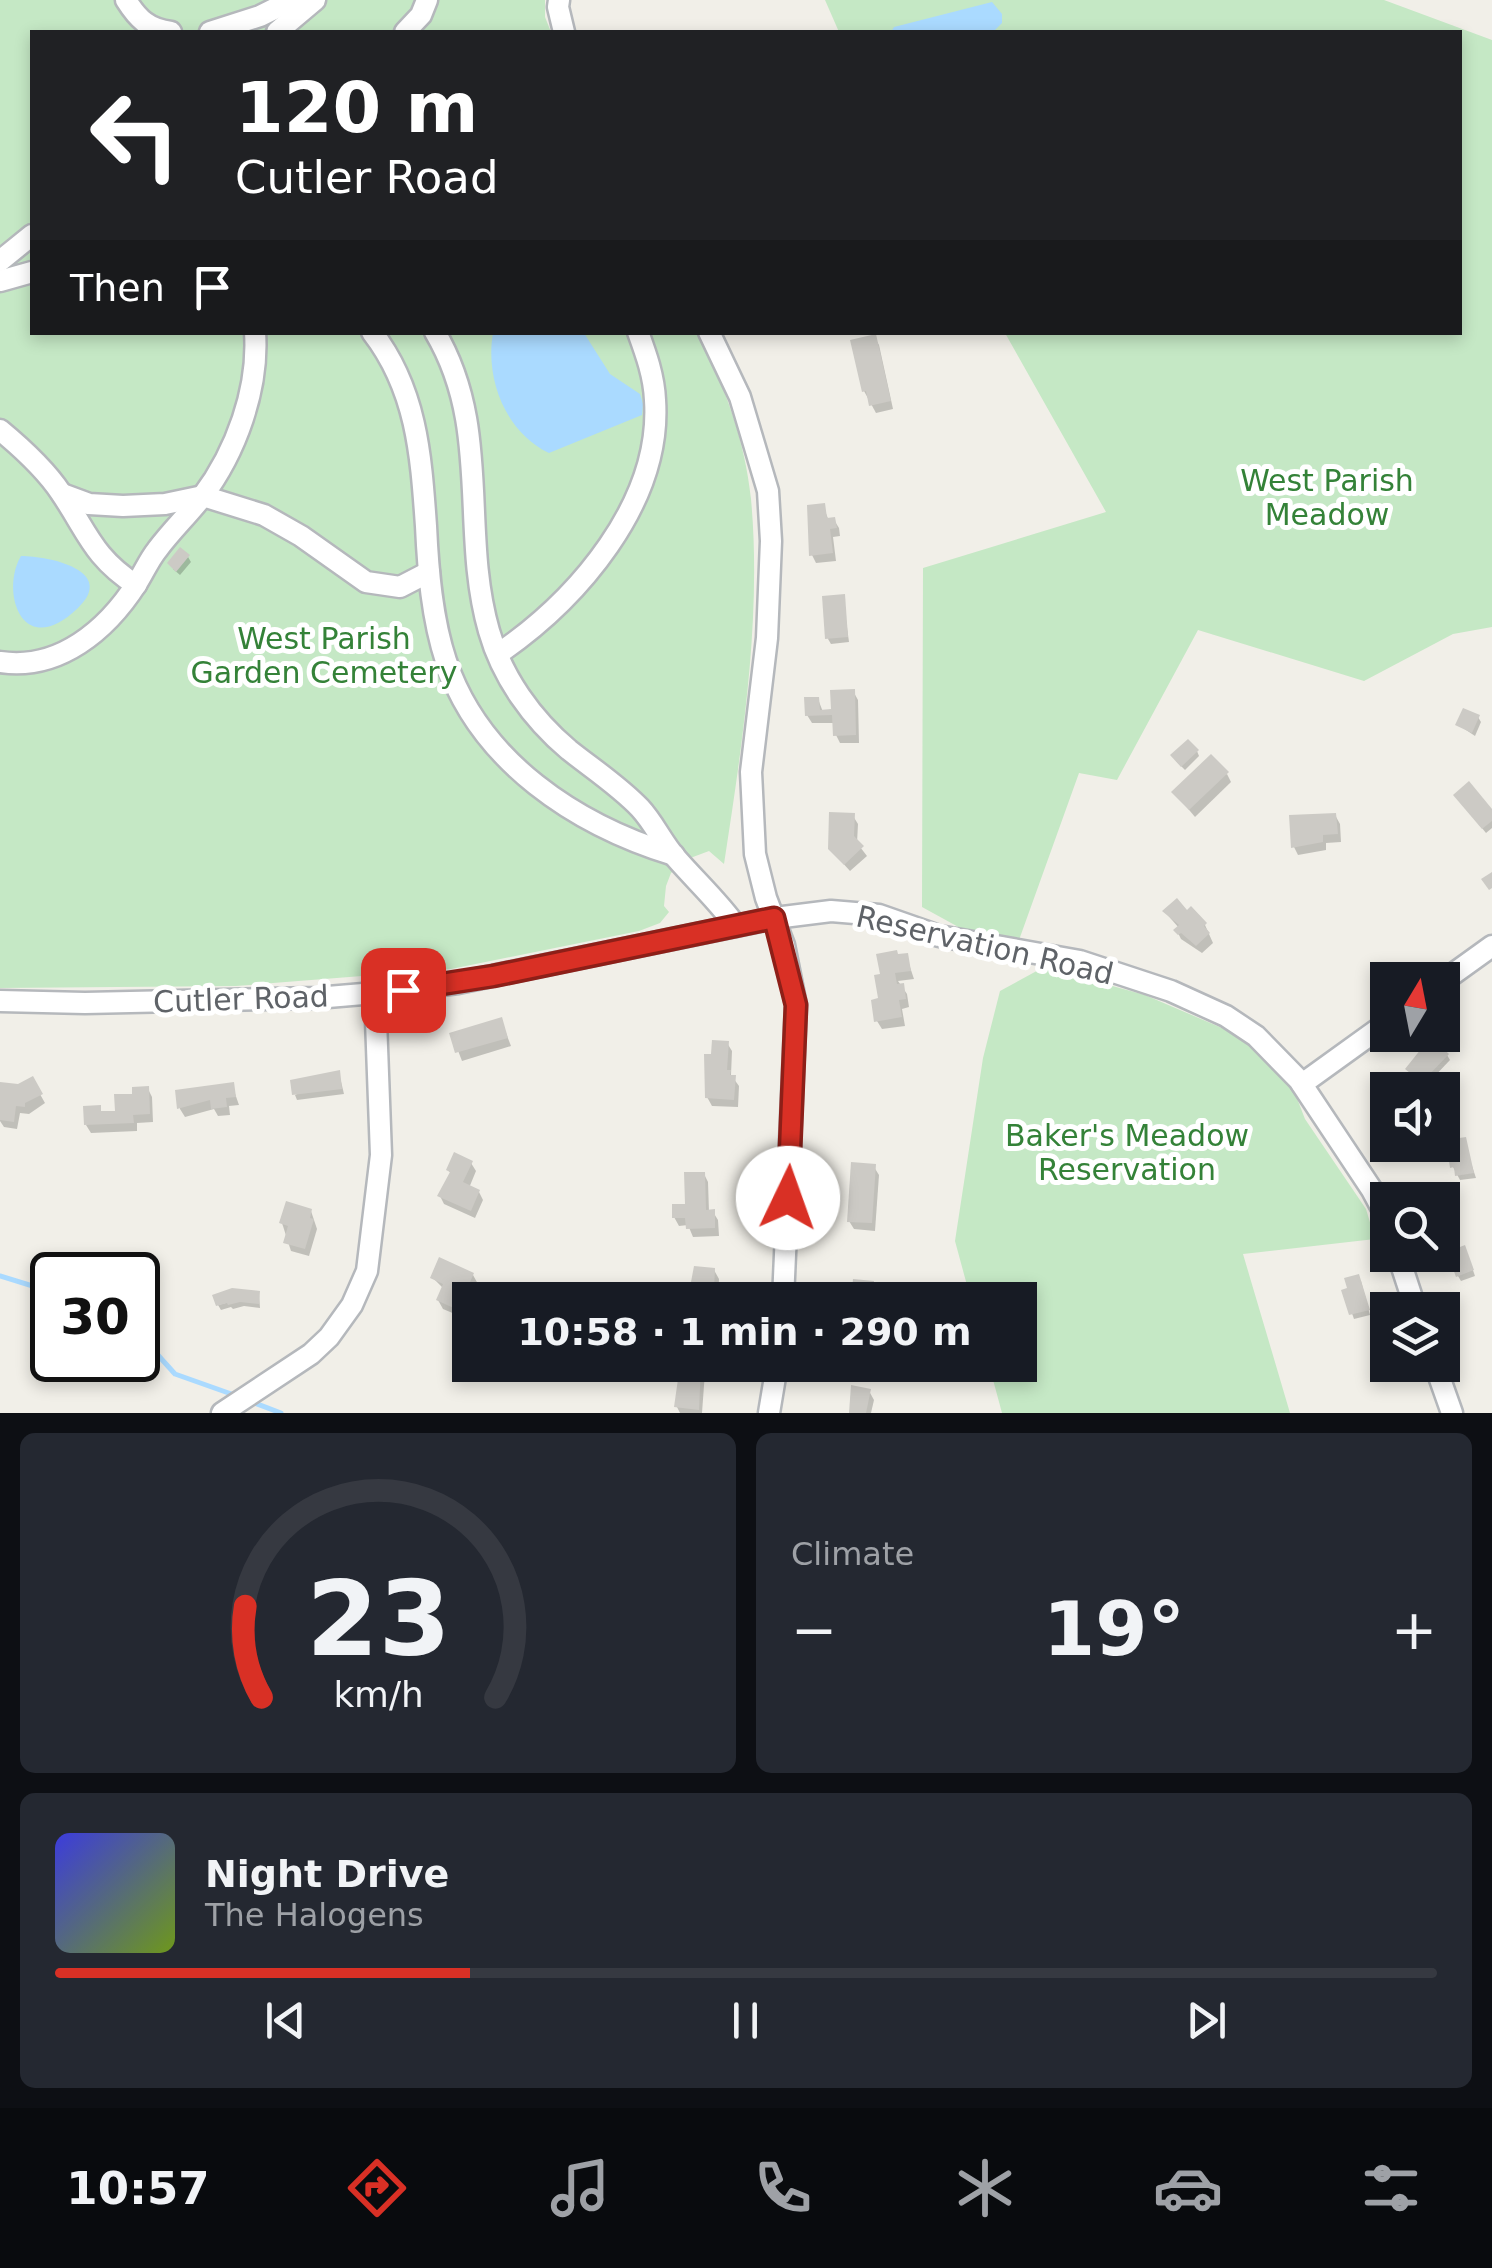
<!DOCTYPE html>
<html lang="en">
<head>
<meta charset="utf-8">
<style>
	body { margin:0; font-family:"DejaVu Sans",sans-serif; background:#242831; color:#f1f3f6; height:100vh; display:flex; flex-direction:column; font-size:38px; white-space:nowrap }
	* { box-sizing:border-box; margin:0 }
	p { font-size:32px; color:#9ea1a6 }
	.icon { flex:none; width:55px; height:55px; fill:none; stroke:currentColor; stroke-width:2; stroke-linecap:round; stroke-linejoin:round }
	.map { position:relative; height:1413px; overflow:hidden }
	.sheet { display:flex; flex-direction:column; gap:20px; padding:20px; background:#0d0f14; flex:1 }
	.sheet>* { flex:none }
	.hud { position:absolute; left:30px; top:30px; width:1432px; height:305px; border-radius:0px; box-shadow:0 5px 15px #0003; background:#202124; color:#fff; overflow:hidden }
	.needle { width:65px; rotate:10deg }
	.tools { position:absolute; left:1370px; top:962px; display:grid; gap:20px }
	.tools a { display:grid; place-items:center; width:90px; height:90px; border-radius:0px; background:#171b24; box-shadow:0 5px 15px #0003; font-size:50px }
	.speed { position:absolute; left:30px; top:1252px; display:flex; gap:20px; font-size:50px; font-weight:700; text-align:center }
	.speed>* { display:grid; place-content:center; width:130px; height:130px; border-radius:50%; background:#171b24; box-shadow:0 5px 15px #0003; line-height:1 }
	.speed .limit { border:5px solid #111; border-radius:15px; background:#fff; color:#111 }
	.pin { position:absolute; display:grid; place-items:center; width:85px; height:85px; color:#fff; margin:-42px; border-radius:20px; box-shadow:0 5px 15px #0006 }
	.me { position:absolute; width:110px; margin:-55px; rotate:3deg; stroke-linejoin:round; filter:drop-shadow(0 0 8px #0008) }
	.turn { display:flex; align-items:center; gap:35px; height:210px; padding:0 40px; font-size:45px }
	.turn .icon { width:130px; height:130px; stroke-width:2.5 }
	.turn b { display:block; font-size:70px; line-height:85px }
	.then { display:flex; align-items:center; height:95px; padding:0 40px; background:#0003; gap:20px; font-size:38px }
	.big { font-size:75px; font-weight:600; line-height:1.1 }
	.sheet .tile { flex:1; display:flex; flex-direction:column; justify-content:center; gap:15px; min-width:0; padding:0 35px; border-radius:15px; background:#242831 }
	.sheet .dial { align-items:center; gap:0 }
	.dial svg { height:260px; overflow:visible; fill:none; stroke:#363941; stroke-width:7; stroke-linecap:round; text-anchor:middle }
	.dial text { fill:#f1f3f6; stroke:none }
	.song { display:flex; align-items:center; gap:30px }
	.cover { width:120px; height:120px; border-radius:15px; background:linear-gradient(135deg,hsl(240 70% 55%),hsl(80 70% 35%)) }
	.played { height:10px; border-radius:5px; background:linear-gradient(90deg,#d93025 30%,#363941 30%) }
	.keys { display:flex; justify-content:space-around; direction:ltr }
	.heat { display:flex; justify-content:space-between; align-items:center; font-size:55px; direction:ltr }
	.sheet .tiles { flex:1; display:grid; gap:20px; grid-template-columns:1fr 1fr }
	.tile:last-child { grid-column:span 2 }
	.trip { position:absolute; left:452px; top:1282px; width:585px; height:100px; border-radius:0px; background:#171b24; box-shadow:0 5px 15px #0003; font-weight:600; line-height:100px; text-align:center }
	.menu { display:flex; height:160px; justify-content:space-around; align-items:center; background:#090b0e; color:#9ea1a6 }
	.menu .icon { width:70px; height:70px }
	.menu .active { color:#d93025 }
	.menu b { font-size:45px; color:#f1f3f6 }
	.map>svg:first-child { display:block }
	.green { fill:#c5e8c5 }
	.water { fill:#aadaff }
	.shadow { fill:#0003 }
	.lines { fill:none; stroke-linecap:round; stroke-linejoin:round }
	.stream { stroke:#aadaff; stroke-width:5 }
	.building { fill:#cccac5 }
	.minor-casing { stroke:#b5b8bc; stroke-width:25 }
	.minor { stroke:#fff; stroke-width:20 }
	.route-casing { stroke:#8d1f18; stroke-width:25 }
	.route { stroke:#d93025; stroke-width:18 }
	.labels { text-anchor:middle; dominant-baseline:central; stroke-width:10; stroke-linejoin:round; paint-order:stroke }
	.park-label { font-size:30px; fill:#348238; stroke:#fff }
	.street-label { font-size:30px; fill:#5f6368; stroke:#fff }
</style>
</head>
<body>
<div class="map">
<svg width="1492" height="1413" viewBox="0 0 1492 1413">
	<rect width="100%" height="100%" fill="#f1efe8"/>
	<!-- green -->
	<g class="green">
		<path d="M0,0H545V17L551,32H32V332L697,333C724,383 745,440 751,499C762,618 742,746 724,864L709,851L685,860L671,873L666,886L664,906L669,912L660,923L639,931L451,969L236,986L0,988Z"/>
		<polygon points="825,0 1384,0 1492,40 1492,627 1453,634 1364,681 1198,630 1117,780 1079,773 1019,940 973,935 922,907 923,568 1106,512 1005,333 1460,332 1460,32 839,32"/>
		<polygon points="1044,967 1145,995 1250,1040 1291,1083 1305,1119 1366,1209 1375,1239 1243,1254 1290,1413 1002,1413 989,1365 1020,1365 1020,1300 971,1300 955,1241 983,1058 1000,991"/>
	</g>
	<!-- water -->
	<g class="water">
		<polygon points="992,2 1002,14 1002,23 993,32 891,32 894,27"/>
		<path d="M493,333H584L610,374L640,394L643,404L642,415L549,453C505,432 485,378 493,333Z"/>
		<path d="M21,556C50,556 117,571 78,608C22,662 0,591 21,556Z"/>
	</g>
	<!-- shadow -->
	<g class="shadow">
		<polygon points="874,337 879,345 893,409 876,413 864,391"/>
		<polygon points="823,506 829,521 834,520 839,528 840,536 833,537 836,561 816,563 812,555"/>
		<polygon points="188,557 191,562 180,575 173,569"/>
		<polygon points="843,597 849,642 831,644 828,639"/>
		<polygon points="853,691 858,700 859,743 840,743 836,735 835,723 812,723 807,715 818,699 823,712 833,712"/>
		<polygon points="1478,717 1481,722 1475,736 1457,724"/>
		<polygon points="1197,751 1199,756 1185,770 1176,761"/>
		<polygon points="1227,774 1231,782 1195,817 1174,792"/>
		<polygon points="1459,800 1492,813 1492,828 1486,833"/>
		<polygon points="1335,815 1340,824 1341,842 1326,843 1326,850 1298,855 1294,847"/>
		<polygon points="853,816 858,824 857,843 867,856 850,871 830,849"/>
		<polygon points="1165,912 1205,925 1213,943 1202,953 1181,939 1177,931 1179,928"/>
		<polygon points="906,955 914,979 898,981 907,994 909,1007 902,1009 905,1026 882,1029 877,1021 883,976 898,957"/>
		<polygon points="501,1020 511,1046 462,1061 452,1035"/>
		<polygon points="727,1043 732,1051 731,1075 739,1086 738,1107 712,1106 707,1097 714,1056"/>
		<polygon points="1447,1055 1450,1060 1431,1080 1436,1090 1431,1090 1408,1069"/>
		<polygon points="339,1073 344,1094 297,1100 295,1095"/>
		<polygon points="32,1080 45,1103 29,1114 20,1113 17,1129 4,1127 0,1121 0,1084 18,1087"/>
		<polygon points="232,1085 239,1105 229,1106 230,1115 218,1116 214,1109 185,1117 180,1109 178,1093"/>
		<polygon points="148,1089 152,1097 153,1122 137,1123 137,1131 91,1133 86,1125 102,1114 117,1113 134,1096"/>
		<polygon points="471,1163 476,1171 469,1188 479,1192 483,1200 475,1218 444,1204 440,1196 452,1175 448,1170"/>
		<polygon points="1472,1166 1476,1178 1460,1180 1453,1167"/>
		<polygon points="874,1167 879,1175 875,1231 854,1229 849,1221"/>
		<polygon points="704,1174 708,1182 709,1212 713,1212 718,1220 719,1236 693,1237 688,1225 679,1226 674,1217 688,1206"/>
		<polygon points="311,1211 317,1229 309,1256 291,1251 282,1223"/>
		<polygon points="1467,1253 1475,1276 1461,1281 1458,1276"/>
		<polygon points="714,1270 719,1279 718,1296 723,1300 692,1300 691,1298"/>
		<polygon points="473,1275 478,1284 462,1317 443,1309 438,1300 444,1289 433,1278"/>
		<polygon points="1361,1281 1370,1315 1354,1319 1344,1291"/>
		<polygon points="259,1294 260,1308 244,1306 233,1309 231,1307 221,1310 218,1305"/>
		<polygon points="682,1365 709,1365 708,1373 705,1372 702,1413 680,1413 677,1407"/>
		<polygon points="869,1391 874,1400 871,1413 852,1413"/>
	</g>
	<g class="lines">
		<!-- stream -->
		<g class="stream">
			<polyline points="0,1276 52,1292"/>
			<polyline points="138,1333 175,1374 237,1396"/>
			<polyline points="252,1402 281,1413"/>
		</g>
	</g>
	<!-- building -->
	<g class="building">
		<polygon points="876,334 891,401 869,406 866,391 862,392 850,340"/>
		<polygon points="825,503 827,518 835,517 837,528 830,529 833,553 809,556 807,505"/>
		<polygon points="180,547 190,555 176,572 167,563"/>
		<polygon points="845,594 848,637 825,639 822,596"/>
		<polygon points="855,689 856,735 833,736 832,715 805,716 804,697 819,697 820,710 831,709 830,690"/>
		<polygon points="1463,708 1480,715 1472,733 1455,725"/>
		<polygon points="1188,739 1199,750 1181,767 1170,755"/>
		<polygon points="1211,754 1229,772 1189,810 1171,792"/>
		<polygon points="1469,781 1492,809 1492,821 1482,829 1453,795"/>
		<polygon points="829,812 855,813 854,836 864,846 844,865 828,849"/>
		<polygon points="1336,813 1338,834 1323,835 1323,842 1291,848 1289,815"/>
		<polygon points="1492,872 1492,888 1489,890 1481,879"/>
		<polygon points="1177,898 1187,910 1191,906 1207,923 1204,926 1210,933 1196,946 1181,933 1178,935 1173,930 1179,925 1162,911"/>
		<polygon points="897,950 898,954 908,953 911,971 895,973 897,984 904,983 906,999 899,1000 902,1017 874,1022 871,1000 878,998 874,975 880,974 876,954"/>
		<polygon points="502,1017 508,1038 455,1053 449,1033"/>
		<polygon points="1433,1039 1449,1054 1429,1075 1436,1082 1430,1089 1405,1069 1425,1044 1427,1046"/>
		<polygon points="712,1040 729,1041 727,1070 731,1070 730,1075 736,1075 734,1100 705,1098 704,1054 711,1054"/>
		<polygon points="340,1070 342,1089 292,1095 290,1080"/>
		<polygon points="33,1076 43,1094 25,1103 25,1107 16,1106 14,1122 0,1120 0,1082 18,1084"/>
		<polygon points="234,1082 236,1097 226,1098 227,1107 211,1109 210,1100 177,1109 175,1090"/>
		<polygon points="149,1086 150,1114 133,1115 134,1123 84,1125 83,1106 101,1105 101,1111 115,1111 114,1094 132,1094 132,1087"/>
		<polygon points="1466,1137 1474,1173 1455,1176 1454,1167 1450,1168 1446,1140"/>
		<polygon points="454,1152 473,1161 463,1182 480,1190 471,1211 437,1196 450,1172 446,1170"/>
		<polygon points="851,1162 876,1164 872,1223 847,1222"/>
		<polygon points="684,1172 705,1172 706,1210 715,1209 715,1228 686,1229 685,1218 672,1218 672,1204 685,1204"/>
		<polygon points="286,1201 312,1209 310,1218 314,1219 305,1249 283,1243 288,1226 279,1223"/>
		<polygon points="1465,1245 1474,1270 1456,1277 1447,1252"/>
		<polygon points="439,1257 474,1273 458,1310 436,1300 443,1284 430,1278"/>
		<polygon points="694,1266 715,1268 714,1291 726,1300 688,1298"/>
		<polygon points="1359,1274 1370,1310 1349,1315 1341,1290 1347,1288 1344,1278"/>
		<polygon points="853,1279 874,1281 872,1300 851,1300"/>
		<polygon points="232,1288 260,1291 259,1304 240,1302 228,1305 227,1303 216,1306 212,1295"/>
		<polygon points="680,1365 701,1365 699,1410 674,1407"/>
		<polygon points="851,1385 871,1389 866,1413 849,1413"/>
	</g>
	<g class="lines">
		<defs>
			<g id="minor">
				<path d="M126,0C138,19 148,29 171,32"/>
				<polyline points="559,0 558,7 564,32"/>
				<polyline points="210,32 260,16 292,0"/>
				<polyline points="277,32 315,0"/>
				<polyline points="405,32 421,15 427,0"/>
				<polyline points="0,261 32,235"/>
				<polyline points="0,281 32,272"/>
				<path d="M372,332C417,390 421,456 426,526C428,570 432,619 446,661C480,762 576,825 674,855"/>
				<path d="M435,332C492,428 460,530 489,631C502,677 532,719 569,750C593,769 619,786 640,808C654,823 662,842 676,858C696,881 718,901 736,926"/>
				<polyline points="709,332 740,397 768,491 771,541 767,638 751,772 755,854 766,898 784,945 796,1005 783,1300"/>
				<path d="M0,430C23,449 45,469 61,493C88,533 93,557 136,585"/>
				<polyline points="62,494 89,504 123,506 165,504 203,496 264,515 301,536 366,582 400,587 429,572"/>
				<path d="M498,654C577,600 662,503 655,400C654,376 646,354 638,332"/>
				<path d="M0,662C59,671 107,630 137,583C144,572 149,560 157,550C171,531 188,515 202,497C236,452 259,389 255,332"/>
				<polyline points="1442,982 1492,946"/>
				<polyline points="0,1001 85,1003 316,998 375,993 458,983 775,918 831,911 879,915 939,936 1080,961 1171,991 1226,1016 1256,1036 1299,1080 1372,1190 1388,1220"/>
				<polyline points="1302,1084 1388,1022"/>
				<polyline points="1398,1255 1416,1310"/>
				<polyline points="1435,1365 1452,1413"/>
				<polyline points="222,1413 311,1354 329,1337 352,1305 367,1271 381,1155 375,993"/>
				<polyline points="769,1413 777,1365"/>
			</g>
		</defs>
		<!-- minor casing -->
		<use href="#minor" class="minor-casing"/>
		<!-- minor -->
		<use href="#minor" class="minor"/>
	</g>
	<g class="lines">
		<defs>
			<polyline id="route" points="403,990 493,976 774,918 796,1005 788,1198"/>
		</defs>
		<!-- route casing -->
		<use href="#route" class="route-casing"/>
		<!-- route -->
		<use href="#route" class="route"/>
	</g>
	<g class="labels">
		<!-- park labels -->
		<g class="park-label">
			<text x="1327" y="480">West Parish<tspan x="1327" dy="34">Meadow</tspan></text>
			<text x="324" y="638">West Parish<tspan x="324" dy="34">Garden Cemetery</tspan></text>
			<text x="1127" y="1135">Baker's Meadow<tspan x="1127" dy="34">Reservation</tspan></text>
		</g>
		<!-- street labels -->
		<g class="street-label">
			<text transform="translate(985 945) rotate(13)">Reservation Road</text>
			<text transform="translate(241 999) rotate(-2)">Cutler Road</text>
		</g>
	</g>
</svg>
<div class="tools">
<a><svg class="needle" viewBox="-14 -14 28 28"><path d="M0-13l5 13h-10z" fill="#e53935"/><path d="M0 13l5-13h-10z" fill="#9ea1a6"/></svg></a>
<a><svg class="icon" aria-label="sound" viewBox="0 0 24 24"><path d="M4 9h4l5-4v14l-5-4H4zM17 9q2 3 0 6"/></svg></a>
<a><svg class="icon" aria-label="search" viewBox="0 0 24 24"><circle cx="10" cy="10" r="6"/><path d="M15 15l6 6"/></svg></a>
<a><svg class="icon" aria-label="layers" viewBox="0 0 24 24"><path d="M12 4l9 5-9 5-9-5zM3 14l9 5 9-5"/></svg></a>
</div>
<div class="speed"><div class="limit">30</div></div>
<div class="pin" style="left:403px;top:990px;background:#d93025"><svg class="icon" aria-label="arrive" viewBox="0 0 24 24"><path d="M6 21V4h12l-3 4 3 4H6"/></svg></div>
<svg class="me" style="left:788px;top:1198px" viewBox="-20 -20 40 40"><circle r="19" fill="#fff"/><path d="M0-13L10 11 0 6-10 11z" fill="#d93025"/></svg>
<div class="trip">10:58 · 1 min · 290 m</div>
<div class="hud">
<div class="turn"><svg class="icon" aria-label="left" viewBox="0 0 24 24"><path d="M17 20v-9H6M10 6l-5 5 5 5"/></svg><div><b>120 m</b>Cutler Road</div></div>
<div class="then">Then<svg class="icon" aria-label="arrive" viewBox="0 0 24 24"><path d="M6 21V4h12l-3 4 3 4H6"/></svg></div>
</div>
</div>
<section class="sheet">
<div class="tiles">
<div class="tile dial"><svg viewBox="0 0 100 80">
<path d="M14 69A42 42 0 1 1 86 69"/>
<path d="M14 69A42 42 0 0 1 9 41" stroke="#d93025"/>
<text x="50" y="56" font-size="32" font-weight="700">23</text>
<text x="50" y="72" font-size="11">km/h</text>
</svg></div>
<div class="tile"><p>Climate</p>
<div class="heat"><a>−</a><b class="big">19°</b><a>+</a></div>
</div>
<div class="tile">
<div class="song"><i class="cover"></i><div><b>Night Drive</b><p>The Halogens</p></div></div>
<div class="played"></div>
<div class="keys"><svg class="icon" aria-label="previous" viewBox="0 0 24 24"><path d="M18 5L8 12l10 7zM5 5v14"/></svg><svg class="icon" aria-label="pause" viewBox="0 0 24 24"><path d="M8 5v14M16 5v14"/></svg><svg class="icon" aria-label="next" viewBox="0 0 24 24"><path d="M6 5l10 7-10 7zM19 5v14"/></svg></div>
</div>
</div>
</section>
<nav class="menu">
<b>10:57</b>
<svg class="icon active" aria-label="directions" viewBox="0 0 24 24"><path d="M12 3l9 9-9 9-9-9zM9 14v-3h6M13 9l2 2-2 2"/></svg>
<svg class="icon" aria-label="music" viewBox="0 0 24 24"><path d="M9 18V5l10-2v13"/><circle cx="6" cy="18" r="3"/><circle cx="16" cy="16" r="3"/></svg>
<svg class="icon" aria-label="phone" viewBox="0 0 24 24"><path d="M5 4h4l2 5-3 2q2 4 5 5l2-3 5 2v4C11 20 4 13 5 4z"/></svg>
<svg class="icon" aria-label="climate" viewBox="0 0 24 24"><path d="M12 3v18M4 7l16 10M4 17L20 7"/></svg>
<svg class="icon" aria-label="car" viewBox="0 0 24 24"><path d="M5 17H2v-5l4-1 3-4h7l3 4 3 1v5h-3M9 17h6M6 11h13"/><circle cx="7" cy="17" r="2"/><circle cx="17" cy="17" r="2"/></svg>
<svg class="icon" aria-label="filters" viewBox="0 0 24 24"><path d="M4 7h16M4 17h16"/><circle cx="9" cy="7" r="2"/><circle cx="15" cy="17" r="2"/></svg>
</nav>
</body>
</html>
